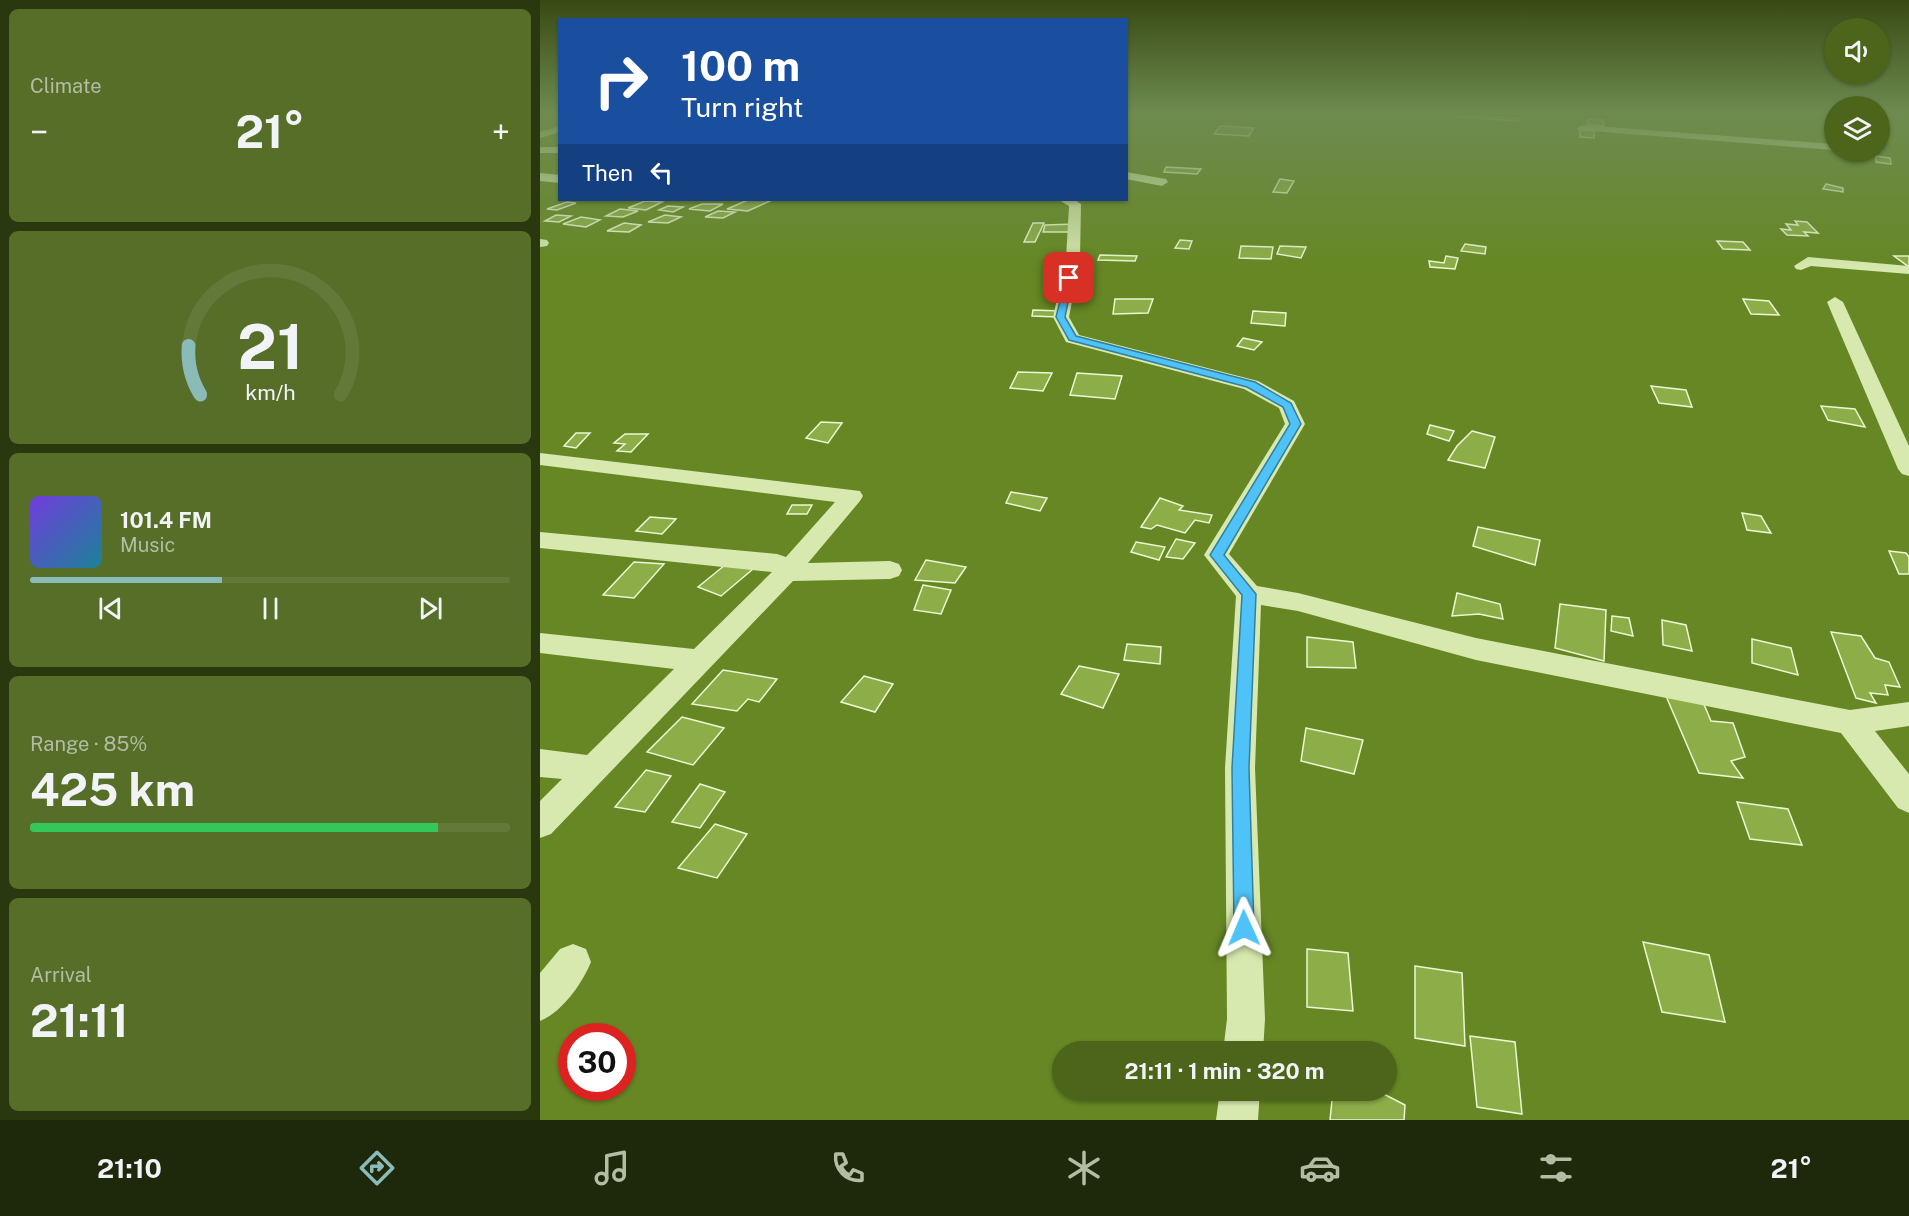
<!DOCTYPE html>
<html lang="en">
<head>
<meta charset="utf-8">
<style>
	body { margin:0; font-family:"Public Sans",sans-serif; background:#566e28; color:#f1f3f6; height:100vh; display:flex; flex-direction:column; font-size:22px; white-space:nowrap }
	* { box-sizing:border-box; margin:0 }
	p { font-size:20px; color:#b2bda3 }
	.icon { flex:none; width:33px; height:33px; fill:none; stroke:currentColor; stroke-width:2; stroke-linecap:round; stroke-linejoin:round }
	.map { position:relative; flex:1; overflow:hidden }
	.sheet { display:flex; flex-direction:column; gap:9px; padding:9px; background:#2a380f; width:540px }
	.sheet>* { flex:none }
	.guide { position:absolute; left:18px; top:18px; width:570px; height:183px; border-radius:0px; box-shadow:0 2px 4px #0004; background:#1a4fa0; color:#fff; overflow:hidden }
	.fabs { position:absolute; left:1284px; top:18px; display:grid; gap:12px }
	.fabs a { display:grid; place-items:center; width:66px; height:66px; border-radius:50%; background:#4c651b; box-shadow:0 2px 4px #0004; font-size:30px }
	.speed { position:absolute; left:18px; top:1023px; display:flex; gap:12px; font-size:30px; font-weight:700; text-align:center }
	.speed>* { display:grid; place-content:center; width:78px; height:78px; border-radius:50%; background:#4c651b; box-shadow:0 2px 4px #0004; line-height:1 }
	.speed .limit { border:9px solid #d22; background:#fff; color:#111 }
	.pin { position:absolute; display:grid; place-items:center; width:51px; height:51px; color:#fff; margin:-26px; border-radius:12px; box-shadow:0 3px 9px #0006 }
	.me { position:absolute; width:66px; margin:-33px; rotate:359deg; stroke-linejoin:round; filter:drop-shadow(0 0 4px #0008) }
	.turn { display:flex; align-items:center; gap:21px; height:126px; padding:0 24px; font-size:27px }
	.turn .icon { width:78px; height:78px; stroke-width:2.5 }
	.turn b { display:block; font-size:42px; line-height:51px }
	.then { display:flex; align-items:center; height:57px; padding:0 24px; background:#0003; gap:12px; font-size:22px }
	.big { font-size:45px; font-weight:700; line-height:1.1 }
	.sheet .tile { flex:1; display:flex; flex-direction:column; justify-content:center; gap:9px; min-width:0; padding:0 21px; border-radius:9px; background:#566e28 }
	.sheet .dial { align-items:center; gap:0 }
	.dial svg { height:156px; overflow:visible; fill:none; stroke:#63793a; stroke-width:7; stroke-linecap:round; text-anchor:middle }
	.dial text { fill:#f1f3f6; stroke:none }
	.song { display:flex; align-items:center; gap:18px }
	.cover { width:72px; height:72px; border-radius:9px; background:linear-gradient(135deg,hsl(260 70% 55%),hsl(190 70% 35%)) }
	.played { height:6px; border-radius:3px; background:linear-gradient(90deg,#8bbbb9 40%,#63793a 40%) }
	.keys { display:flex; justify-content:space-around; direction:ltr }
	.heat { display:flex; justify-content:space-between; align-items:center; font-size:33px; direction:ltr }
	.charge { height:9px; border-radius:4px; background:linear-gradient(90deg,#34c759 85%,#63793a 0) }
	.trip { position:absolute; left:512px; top:1041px; width:345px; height:60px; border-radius:30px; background:#4c651b; box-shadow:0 2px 4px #0004; font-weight:700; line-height:60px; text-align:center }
	.tabs { display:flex; height:96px; justify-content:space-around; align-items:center; background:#1e280b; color:#b2bda3 }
	.tabs .icon { width:42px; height:42px }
	.tabs .on { color:#8bbbb9 }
	.tabs b { font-size:27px; color:#f1f3f6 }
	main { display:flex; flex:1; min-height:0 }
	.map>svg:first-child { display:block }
	.building { fill:#8dad48; stroke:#ecf7d3; stroke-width:1.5 }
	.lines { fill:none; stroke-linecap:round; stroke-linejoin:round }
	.minor { fill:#d7e9af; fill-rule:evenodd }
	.route { fill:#4fc3f7; stroke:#337fa1; stroke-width:1.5 }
</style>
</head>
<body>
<main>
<section class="sheet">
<div class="tile"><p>Climate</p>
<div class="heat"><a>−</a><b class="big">21°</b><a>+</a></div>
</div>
<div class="tile dial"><svg viewBox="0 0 100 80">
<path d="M14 69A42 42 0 1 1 86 69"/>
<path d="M14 69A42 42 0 0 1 8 44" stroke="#8bbbb9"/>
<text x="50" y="56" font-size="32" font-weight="700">21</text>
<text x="50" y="72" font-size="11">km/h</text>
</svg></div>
<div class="tile">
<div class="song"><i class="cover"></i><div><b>101.4 FM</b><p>Music</p></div></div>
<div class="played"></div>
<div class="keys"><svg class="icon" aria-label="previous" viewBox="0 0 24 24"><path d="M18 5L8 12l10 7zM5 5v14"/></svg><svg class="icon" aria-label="pause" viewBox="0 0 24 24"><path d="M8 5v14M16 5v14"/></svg><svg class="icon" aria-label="next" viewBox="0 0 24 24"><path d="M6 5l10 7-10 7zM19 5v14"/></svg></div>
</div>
<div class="tile"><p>Range · 85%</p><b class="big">425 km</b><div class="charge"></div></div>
<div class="tile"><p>Arrival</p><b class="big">21:11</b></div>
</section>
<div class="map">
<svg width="1369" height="1120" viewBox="0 0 1369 1120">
	<rect width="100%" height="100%" fill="#668724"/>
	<!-- building -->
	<g class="building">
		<polygon points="917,115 977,118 978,121 917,117"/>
		<polygon points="1047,119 1063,120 1064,126 1048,125"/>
		<polygon points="680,126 714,128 709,136 674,134"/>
		<polygon points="1040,130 1054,131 1054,138 1040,137"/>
		<polygon points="1336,156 1350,158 1351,164 1336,162"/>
		<polygon points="626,167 661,169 657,174 624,172"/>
		<polygon points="740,179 754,181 747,193 733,192"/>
		<polygon points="1286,184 1303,188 1303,192 1283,189"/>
		<polygon points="208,200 232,200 208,211 187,209"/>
		<polygon points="105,201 122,202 106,210 88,208"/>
		<polygon points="27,202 36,203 17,210 7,209"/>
		<polygon points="162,204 183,204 170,211 149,209"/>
		<polygon points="128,206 143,207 133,212 119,210"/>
		<polygon points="80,209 98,211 83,217 66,216"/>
		<polygon points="178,211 195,212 183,218 165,217"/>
		<polygon points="16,215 31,216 19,222 5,221"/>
		<polygon points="125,215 141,217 128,223 108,222"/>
		<polygon points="41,217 60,220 46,227 23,224"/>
		<polygon points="1255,221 1267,222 1278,233 1264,232 1268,236 1247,235 1241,229 1251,230 1246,224 1258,225"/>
		<polygon points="84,223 101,225 89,232 67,231"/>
		<polygon points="493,223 504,223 495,242 484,242"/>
		<polygon points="535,224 533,232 503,232 505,225"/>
		<polygon points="640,240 652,241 649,249 635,248"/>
		<polygon points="1177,241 1203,242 1210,250 1183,249"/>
		<polygon points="925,244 946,247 945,254 921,251"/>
		<polygon points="701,246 733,247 731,259 699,258"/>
		<polygon points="740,246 766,247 761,258 737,254"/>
		<polygon points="560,255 597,256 595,261 558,260"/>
		<polygon points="906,256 918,258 915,269 890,267 889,261 904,263"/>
		<polygon points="1354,256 1369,256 1369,267"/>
		<polygon points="575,299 613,299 608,313 573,314"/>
		<polygon points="1203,299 1229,301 1239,315 1211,314"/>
		<polygon points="493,310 521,311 518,317 492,316"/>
		<polygon points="713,311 746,313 745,326 711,323"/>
		<polygon points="703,338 722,342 714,350 697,346"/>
		<polygon points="478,372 512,373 503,391 470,388"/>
		<polygon points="537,373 582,376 575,399 530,395"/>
		<polygon points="1111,386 1146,390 1152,407 1119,403"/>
		<polygon points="1281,406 1315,409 1325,427 1288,420"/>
		<polygon points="281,422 302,423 288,443 266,438"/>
		<polygon points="890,425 914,431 909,441 887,434"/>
		<polygon points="932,431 955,437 945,468 908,460 917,446"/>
		<polygon points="36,433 50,433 36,448 24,446"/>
		<polygon points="85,434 108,434 91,452 77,451 85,444 74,443"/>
		<polygon points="471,492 507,498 500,511 466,503"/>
		<polygon points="620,498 643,506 639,510 672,515 669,523 655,520 645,533 617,525 611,529 601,527"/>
		<polygon points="252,505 272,505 267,514 247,514"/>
		<polygon points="1202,513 1221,516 1231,533 1207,530"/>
		<polygon points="110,517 136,519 122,534 96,531"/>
		<polygon points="938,527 1000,540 995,565 933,546"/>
		<polygon points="636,539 655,543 643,559 626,557"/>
		<polygon points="596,542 625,547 619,560 591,552"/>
		<polygon points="1349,551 1366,553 1369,557 1369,574 1359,574"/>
		<polygon points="386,560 426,567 415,583 375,580"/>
		<polygon points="190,561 213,569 181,596 158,587"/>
		<polygon points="94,562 124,564 94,598 63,595"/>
		<polygon points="383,585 411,590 401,614 374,610"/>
		<polygon points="917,593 960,604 963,619 939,614 912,616"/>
		<polygon points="1020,604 1066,610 1064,661 1015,648"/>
		<polygon points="1072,616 1089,618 1093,636 1071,631"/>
		<polygon points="1122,620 1146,625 1152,651 1123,645"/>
		<polygon points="1291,632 1321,636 1335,658 1349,662 1360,687 1345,685 1348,695 1330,693 1336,703 1316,698"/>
		<polygon points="767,637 813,642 816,668 767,667"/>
		<polygon points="1212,639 1251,648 1258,675 1212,663"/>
		<polygon points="587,644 621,647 620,664 584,660"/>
		<polygon points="539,666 579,674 563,708 521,694"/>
		<polygon points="183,670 237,679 219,702 208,699 197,711 152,704"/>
		<polygon points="324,676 353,684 335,712 301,702"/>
		<polygon points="1126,696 1163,702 1171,721 1193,723 1205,757 1191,761 1203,778 1159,773"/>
		<polygon points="142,717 184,728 153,765 107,752"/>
		<polygon points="766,728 823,740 814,774 761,761"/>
		<polygon points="106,770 131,776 105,812 75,807"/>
		<polygon points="160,784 185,792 160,828 132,822"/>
		<polygon points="1197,802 1248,809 1262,845 1210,839"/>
		<polygon points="175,824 207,834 177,878 138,868"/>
		<polygon points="1103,942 1169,955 1185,1022 1122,1012"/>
		<polygon points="767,949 808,953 813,1011 767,1007"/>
		<polygon points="875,966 922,973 925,1046 875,1038"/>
		<polygon points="930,1036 975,1042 982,1114 937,1107"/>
		<polygon points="793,1090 836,1090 865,1105 864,1120 790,1120"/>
	</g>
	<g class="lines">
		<!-- minor -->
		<g class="minor">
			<polygon points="1042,125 1294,144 1294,150 1038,130 1037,128"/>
			<polygon points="20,126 20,132 0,138 0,132"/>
			<rect x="0" y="147" width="20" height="6"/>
			<polygon points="586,172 626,179 628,182 622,186 586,179"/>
			<polygon points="0,173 20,175 20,183 0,181"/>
			<polygon points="519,200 535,200 541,204 540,259 529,317 539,335 718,381 754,401 765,424 689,554 717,586 758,593 936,638 1310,710 1369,702 1369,726 1335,731 1369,774 1369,813 1358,808 1301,733 936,660 758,611 721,605 715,768 725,1019 723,1052 683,1052 687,1019 685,768 696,596 664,555 745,424 739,408 704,389 526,342 513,317 526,259 529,206"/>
			<polygon points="0,239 7,240 9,243 7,246 0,247"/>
			<polygon points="1268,257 1369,266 1369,274 1271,266 1261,270 1256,269 1254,266"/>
			<polygon points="1295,297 1303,302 1369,446 1369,476 1362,474 1358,469 1287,302"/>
			<polygon points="0,453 320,491 323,496 320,501 268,563 350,561 359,564 362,570 359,576 350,579 253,581 11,834 0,838 0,801 22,779 0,777 0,749 47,755 134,669 0,653 0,633 154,649 232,572 0,548 0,532 237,554 246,557 295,502 0,465"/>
			<path d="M33,944L46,949L51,962C42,984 22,1012 0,1021V973L20,949Z"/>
			<polygon points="680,1090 720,1090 718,1120 676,1120"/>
		</g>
	</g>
	<!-- sky -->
	<linearGradient id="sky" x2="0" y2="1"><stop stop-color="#384a14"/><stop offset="0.42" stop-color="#6e8b50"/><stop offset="1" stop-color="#6e8b50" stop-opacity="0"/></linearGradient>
	<rect width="1369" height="269" fill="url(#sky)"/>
	<!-- route -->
	<polygon class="route" points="526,277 533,278 525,317 536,336 715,382 751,403 761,424 684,555 716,594 709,768 714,928 711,935 704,938 697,935 694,928 692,768 702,595 670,555 750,424 743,407 707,387 529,340 516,317"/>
</svg>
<div class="fabs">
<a><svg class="icon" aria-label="sound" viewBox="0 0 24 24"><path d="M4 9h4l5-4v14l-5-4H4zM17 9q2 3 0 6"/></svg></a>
<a><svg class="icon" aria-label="layers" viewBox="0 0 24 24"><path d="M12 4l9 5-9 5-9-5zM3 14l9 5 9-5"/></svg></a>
</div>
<div class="speed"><div class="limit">30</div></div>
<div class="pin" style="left:529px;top:278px;background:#d93025"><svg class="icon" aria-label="arrive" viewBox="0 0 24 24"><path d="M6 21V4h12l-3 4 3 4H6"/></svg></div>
<svg class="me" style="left:704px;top:928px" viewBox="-20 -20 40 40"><path d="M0-17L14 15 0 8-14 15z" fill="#4fc3f7" stroke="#fff" stroke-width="4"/></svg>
<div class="trip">21:11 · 1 min · 320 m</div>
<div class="guide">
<div class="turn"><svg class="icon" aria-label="right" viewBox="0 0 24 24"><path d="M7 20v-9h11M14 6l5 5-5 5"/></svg><div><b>100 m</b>Turn right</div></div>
<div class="then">Then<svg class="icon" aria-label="left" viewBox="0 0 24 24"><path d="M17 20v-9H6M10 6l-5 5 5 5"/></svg></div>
</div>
</div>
</main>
<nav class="tabs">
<b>21:10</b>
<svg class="icon on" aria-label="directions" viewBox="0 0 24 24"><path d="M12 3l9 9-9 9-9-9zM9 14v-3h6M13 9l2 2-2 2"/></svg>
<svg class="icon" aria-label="music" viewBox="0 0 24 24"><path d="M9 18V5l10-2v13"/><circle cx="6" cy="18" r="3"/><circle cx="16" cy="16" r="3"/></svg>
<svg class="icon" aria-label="phone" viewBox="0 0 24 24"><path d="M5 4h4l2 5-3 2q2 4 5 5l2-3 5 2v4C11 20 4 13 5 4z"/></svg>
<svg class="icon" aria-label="climate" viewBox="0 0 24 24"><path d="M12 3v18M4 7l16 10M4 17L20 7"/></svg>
<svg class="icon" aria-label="car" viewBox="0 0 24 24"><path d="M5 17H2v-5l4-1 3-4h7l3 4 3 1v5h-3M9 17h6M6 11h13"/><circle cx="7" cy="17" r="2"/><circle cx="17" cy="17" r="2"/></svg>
<svg class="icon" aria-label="filters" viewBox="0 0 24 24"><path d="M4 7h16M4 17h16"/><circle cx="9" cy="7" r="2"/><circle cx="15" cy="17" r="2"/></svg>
<b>21°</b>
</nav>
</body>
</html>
